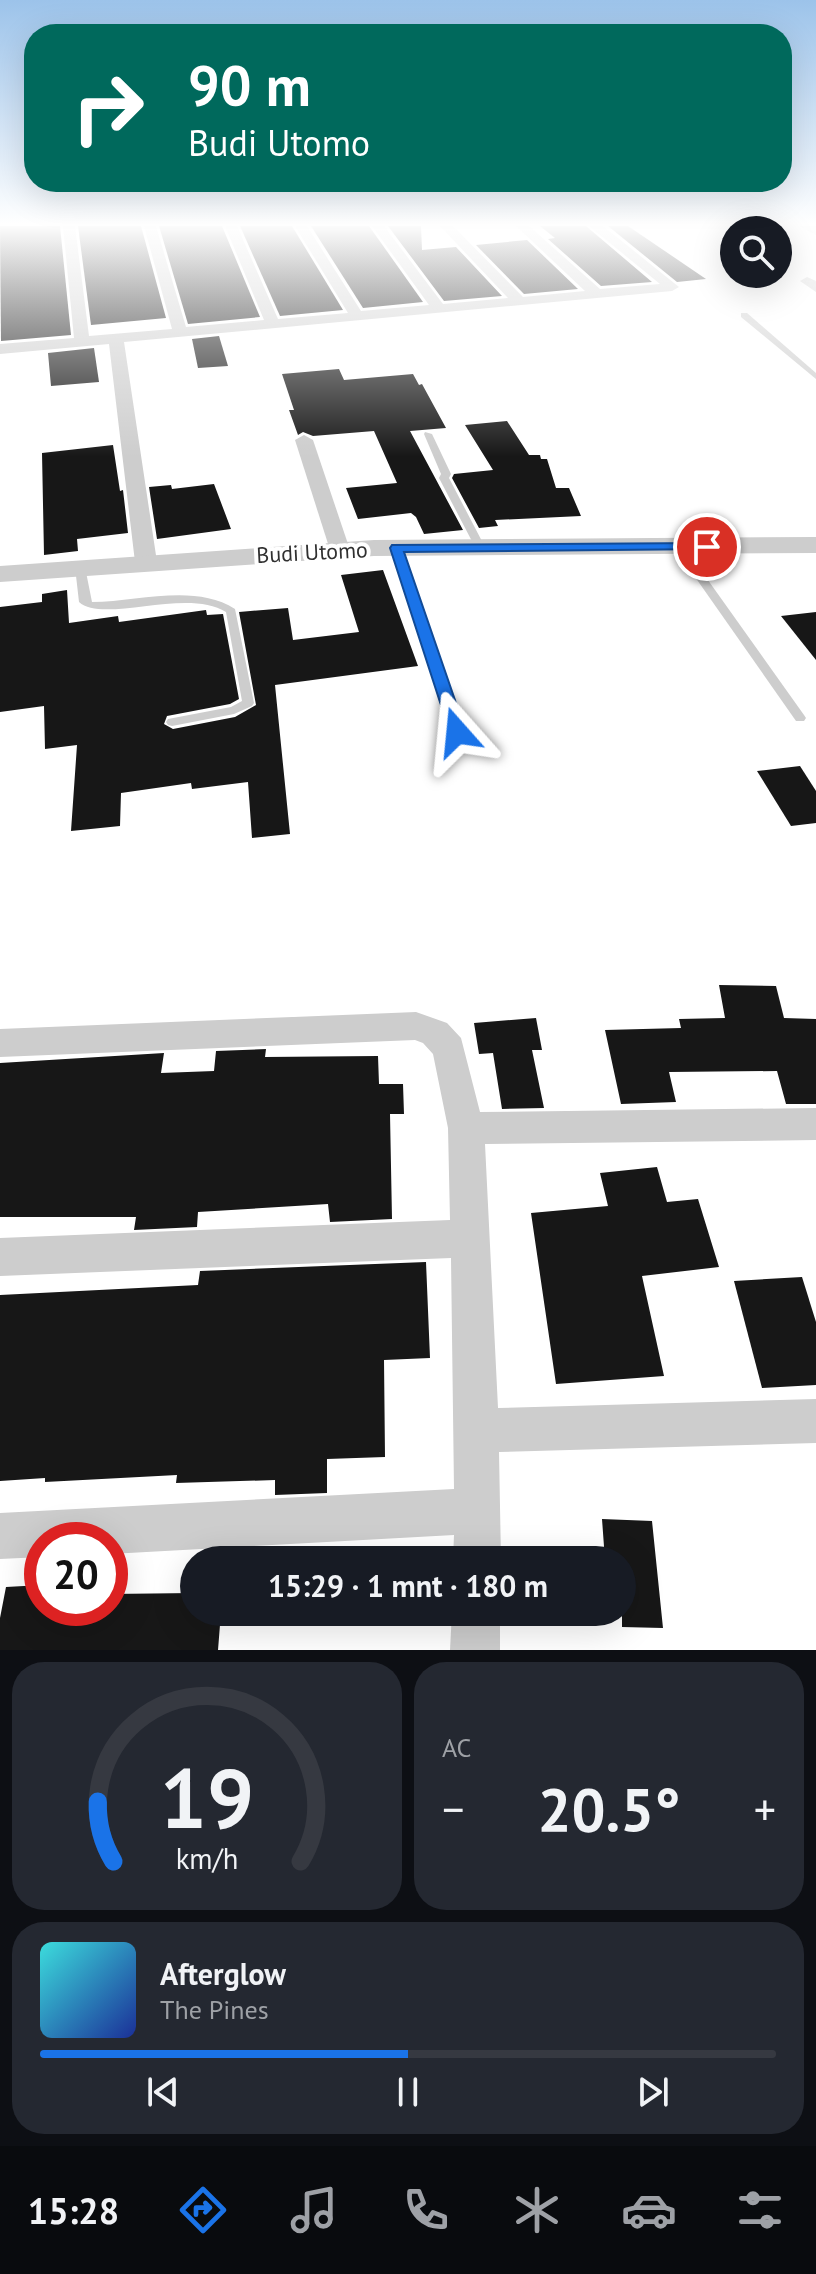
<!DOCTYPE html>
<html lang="id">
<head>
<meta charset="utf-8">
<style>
	body { margin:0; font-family:"PT Sans",sans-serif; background:#242831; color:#f1f3f6; height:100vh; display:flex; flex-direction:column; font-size:30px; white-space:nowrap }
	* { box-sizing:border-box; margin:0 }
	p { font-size:26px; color:#9ea1a6 }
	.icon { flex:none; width:44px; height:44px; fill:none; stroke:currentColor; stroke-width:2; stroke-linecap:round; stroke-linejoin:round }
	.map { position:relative; height:1650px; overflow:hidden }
	.details { display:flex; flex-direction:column; gap:12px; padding:12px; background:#0d0f14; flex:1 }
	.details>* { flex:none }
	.guide { position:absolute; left:24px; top:24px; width:768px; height:168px; border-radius:32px; box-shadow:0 8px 32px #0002; background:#00695c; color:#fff; overflow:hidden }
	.controls { position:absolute; left:720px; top:216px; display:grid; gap:16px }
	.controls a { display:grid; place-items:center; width:72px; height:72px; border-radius:50%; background:#171b24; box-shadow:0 8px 32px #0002; font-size:40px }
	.speed { position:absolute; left:24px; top:1522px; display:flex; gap:16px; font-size:40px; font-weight:700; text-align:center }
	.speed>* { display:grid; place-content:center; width:104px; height:104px; border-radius:50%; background:#171b24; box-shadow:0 8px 32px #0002; line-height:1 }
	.speed .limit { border:12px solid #d22; background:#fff; color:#111 }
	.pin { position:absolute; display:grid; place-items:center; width:68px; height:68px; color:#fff; margin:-34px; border:4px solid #fff; border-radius:50%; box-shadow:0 2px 8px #0007 }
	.me { position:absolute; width:88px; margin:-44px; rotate:342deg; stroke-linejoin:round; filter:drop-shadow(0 0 6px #0008) }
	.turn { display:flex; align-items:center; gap:28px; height:168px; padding:0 32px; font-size:36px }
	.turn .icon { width:104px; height:104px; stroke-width:2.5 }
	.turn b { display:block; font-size:56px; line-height:68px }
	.big { font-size:60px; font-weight:700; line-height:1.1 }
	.details .widget { flex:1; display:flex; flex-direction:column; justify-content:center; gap:12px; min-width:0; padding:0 28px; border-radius:32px; background:#242831 }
	.details .dial { align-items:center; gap:0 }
	.dial svg { height:208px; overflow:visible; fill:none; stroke:#363941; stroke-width:7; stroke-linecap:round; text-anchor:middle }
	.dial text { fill:#f1f3f6; stroke:none }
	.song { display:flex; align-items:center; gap:24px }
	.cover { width:96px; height:96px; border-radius:12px; background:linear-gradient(135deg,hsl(180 70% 55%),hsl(230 70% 35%)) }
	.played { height:8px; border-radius:4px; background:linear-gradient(90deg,#1a73e8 50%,#363941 50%) }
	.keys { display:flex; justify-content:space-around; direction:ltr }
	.heat { display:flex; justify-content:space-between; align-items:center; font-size:44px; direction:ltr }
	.details .tiles { flex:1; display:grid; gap:12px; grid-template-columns:1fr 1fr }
	.widget:last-child { grid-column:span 2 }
	.trip { position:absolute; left:180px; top:1546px; width:456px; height:80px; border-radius:40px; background:#171b24; box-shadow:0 8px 32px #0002; font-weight:700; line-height:80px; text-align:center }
	.menu { display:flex; height:128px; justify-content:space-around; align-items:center; background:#090b0e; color:#9ea1a6 }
	.menu .icon { width:56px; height:56px }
	.menu .active { color:#1a73e8 }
	.menu b { font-size:36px; color:#f1f3f6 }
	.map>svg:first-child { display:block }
	.building { fill:#171717 }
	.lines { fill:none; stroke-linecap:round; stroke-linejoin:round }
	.service { fill:#cdcdcd; fill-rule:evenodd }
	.minor { fill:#cdcdcd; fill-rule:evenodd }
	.tertiary { fill:#cdcdcd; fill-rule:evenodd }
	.route { fill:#1a73e8; stroke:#114b97; stroke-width:2 }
	.labels { text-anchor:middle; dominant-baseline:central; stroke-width:8; stroke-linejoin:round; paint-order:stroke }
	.far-street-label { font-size:22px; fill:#303030; stroke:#fff }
</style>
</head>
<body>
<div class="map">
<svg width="816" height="1650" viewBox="0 0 816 1650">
	<rect width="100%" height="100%" fill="#fff"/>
	<!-- building -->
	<g class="building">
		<polygon points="0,226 60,226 71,335 1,341"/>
		<polygon points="78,226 141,226 166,318 91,325"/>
		<polygon points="159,226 222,226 260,317 188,324"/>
		<polygon points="240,226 292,226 343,310 280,316"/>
		<polygon points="311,226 369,226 423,302 363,308"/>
		<polygon points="388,226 421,226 422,250 456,247 502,296 444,301"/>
		<polygon points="540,226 586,226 652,282 601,286 548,239 555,238"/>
		<polygon points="608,226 628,226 706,279 677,282"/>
		<polygon points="527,240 578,289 524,294 476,245"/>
		<polygon points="219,336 228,366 198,368 192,339"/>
		<polygon points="94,348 99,382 51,386 48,353"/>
		<polygon points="339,369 344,380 413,374 419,385 422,384 446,428 410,431 463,530 424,534 416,517 411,513 358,519 346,488 397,483 374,431 313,436 303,432 298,435 289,410 294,410 282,374"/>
		<polygon points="507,421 529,455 540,455 541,459 547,459 556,488 569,488 581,516 495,520 498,526 479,528 452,478 454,474 493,470 465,425"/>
		<polygon points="113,445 120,491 123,490 128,533 77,539 78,551 44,555 42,453"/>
		<polygon points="214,484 231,529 157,539 149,487 171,485 172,489"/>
		<polygon points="383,570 418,666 275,685 290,834 252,838 248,782 192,789 191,783 121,793 120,826 71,831 77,745 45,749 44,706 0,712 0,607 42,602 42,594 67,590 69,623 118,616 119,622 206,610 207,615 223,614 239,699 230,704 167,716 164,724 173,729 235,717 256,705 239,612 288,608 293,640 359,632 341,575"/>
		<polygon points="816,612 816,660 781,616"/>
		<polygon points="800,766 816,791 816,823 791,826 757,771"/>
		<polygon points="719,985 776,986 784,1018 816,1019 816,1104 786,1104 777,1071 669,1072 676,1102 621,1104 605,1030 681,1028 679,1019 725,1018"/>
		<polygon points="536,1018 542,1050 532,1050 544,1108 502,1109 493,1053 479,1054 474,1023"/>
		<polygon points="266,1049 265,1057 378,1056 379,1084 403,1084 404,1114 390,1114 392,1219 330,1222 328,1204 198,1212 197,1227 134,1230 136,1217 0,1217 0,1063 164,1053 161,1073 214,1071 216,1051"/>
		<polygon points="657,1167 667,1202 698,1199 719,1267 642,1276 664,1376 556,1384 531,1213 608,1206 600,1173"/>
		<polygon points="426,1262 430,1358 384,1360 385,1457 327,1459 327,1493 275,1495 275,1480 176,1483 177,1475 45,1482 45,1478 0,1481 0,1295 198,1285 200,1271"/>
		<polygon points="802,1277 816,1322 816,1385 762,1388 734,1281"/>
		<polygon points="602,1519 652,1521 663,1628 622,1627 622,1560 605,1560"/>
		<polygon points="42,1585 42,1608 110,1608 110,1594 194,1593 194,1612 221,1612 218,1650 0,1650 0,1618 6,1587"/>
	</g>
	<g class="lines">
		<!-- service -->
		<g class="service">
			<polygon points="741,313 747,313 816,373 816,379 741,317"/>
			<polygon points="425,432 432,434 451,474 449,478 485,547 484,549 480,550 475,547 439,478 441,474 424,434"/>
			<polygon points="679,544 683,545 804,715 806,718 804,721 796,721 674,547"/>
			<polygon points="396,545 401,548 463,732 462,735 457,736 451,732 391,548"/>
			<path d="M80,564L85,567L92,602C138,602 194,583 235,609L254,703L252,706L234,714L172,726L168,725L166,722L168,719L231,707L242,701L226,612C187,587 103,624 79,602L75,567Z"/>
		</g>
		<!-- minor -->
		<g class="minor">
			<polygon points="63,226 75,226 89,336 172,329 144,226 156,226 186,327 264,320 225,226 237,226 278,319 348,313 295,226 307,226 361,311 429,305 372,226 384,226 443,304 508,298 440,226 453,226 523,297 585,291 516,226 529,226 600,289 660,284 589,226 603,226 679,287 672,291 124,342 157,562 146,568 135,562 109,344 0,354 0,344 74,338"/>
			<polygon points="799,226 816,226 816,235"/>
			<polygon points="807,277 816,281 816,292 800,281"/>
			<polygon points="304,435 313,440 350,550 347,554 333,554 330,550 295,440"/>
			<polygon points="416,1012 447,1023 461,1038 480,1112 816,1108 816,1140 485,1144 498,1408 816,1399 816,1443 499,1452 501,1560 453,1560 454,1535 110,1554 110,1540 42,1540 42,1557 0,1559 0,1513 454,1489 451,1258 0,1276 0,1238 450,1220 448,1128 433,1054 423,1043 415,1040 0,1057 0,1029"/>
			<polygon points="452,1612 500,1612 500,1650 450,1650"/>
		</g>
		<!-- tertiary -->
		<polygon class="tertiary" points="816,537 816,553 374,556 0,582 0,566 374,540"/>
	</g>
	<!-- sky -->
	<linearGradient id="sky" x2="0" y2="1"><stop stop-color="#9cc3ea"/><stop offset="0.49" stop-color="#fff"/><stop offset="1" stop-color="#fff" stop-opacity="0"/></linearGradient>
	<rect width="816" height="457" fill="url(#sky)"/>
	<!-- route -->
	<polygon class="route" points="707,543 712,544 712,549 404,552 466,732 457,738 451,736 390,548 392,545"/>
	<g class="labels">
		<!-- far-street labels -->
		<g class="far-street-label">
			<text transform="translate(312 552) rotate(-3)">Budi Utomo</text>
		</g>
	</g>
</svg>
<div class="controls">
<a><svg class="icon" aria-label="search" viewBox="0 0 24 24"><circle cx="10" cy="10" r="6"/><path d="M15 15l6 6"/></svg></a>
</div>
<div class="speed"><div class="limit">20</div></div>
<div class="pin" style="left:707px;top:547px;background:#d93025"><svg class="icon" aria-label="arrive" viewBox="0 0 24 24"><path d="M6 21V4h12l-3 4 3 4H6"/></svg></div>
<svg class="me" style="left:457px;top:732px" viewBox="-20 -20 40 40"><path d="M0-17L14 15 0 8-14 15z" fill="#1a73e8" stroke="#fff" stroke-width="4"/></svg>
<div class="trip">15:29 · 1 mnt · 180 m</div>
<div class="guide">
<div class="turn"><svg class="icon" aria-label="right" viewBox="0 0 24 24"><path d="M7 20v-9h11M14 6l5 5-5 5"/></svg><div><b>90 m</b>Budi Utomo</div></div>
</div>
</div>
<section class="details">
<div class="tiles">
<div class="widget dial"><svg viewBox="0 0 100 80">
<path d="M14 69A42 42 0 1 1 86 69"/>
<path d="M14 69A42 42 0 0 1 8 46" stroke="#1a73e8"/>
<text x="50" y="56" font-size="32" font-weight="700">19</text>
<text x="50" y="72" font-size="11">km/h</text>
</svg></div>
<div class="widget"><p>AC</p>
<div class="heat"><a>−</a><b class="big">20.5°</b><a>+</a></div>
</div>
<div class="widget">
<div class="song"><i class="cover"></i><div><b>Afterglow</b><p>The Pines</p></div></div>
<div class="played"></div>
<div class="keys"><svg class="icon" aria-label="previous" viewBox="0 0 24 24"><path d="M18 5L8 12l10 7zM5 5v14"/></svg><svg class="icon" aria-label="pause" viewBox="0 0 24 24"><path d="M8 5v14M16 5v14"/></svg><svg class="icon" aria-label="next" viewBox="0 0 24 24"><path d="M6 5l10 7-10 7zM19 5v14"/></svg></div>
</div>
</div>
</section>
<nav class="menu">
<b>15:28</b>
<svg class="icon active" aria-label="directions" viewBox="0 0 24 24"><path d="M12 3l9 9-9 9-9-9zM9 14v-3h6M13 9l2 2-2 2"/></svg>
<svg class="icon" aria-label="music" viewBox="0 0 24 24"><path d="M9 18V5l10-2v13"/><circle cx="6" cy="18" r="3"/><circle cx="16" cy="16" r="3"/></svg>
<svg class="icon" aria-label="phone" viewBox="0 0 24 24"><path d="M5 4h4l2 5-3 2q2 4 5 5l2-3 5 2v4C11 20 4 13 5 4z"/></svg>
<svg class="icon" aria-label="climate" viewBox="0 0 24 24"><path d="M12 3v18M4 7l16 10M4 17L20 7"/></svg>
<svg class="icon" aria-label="car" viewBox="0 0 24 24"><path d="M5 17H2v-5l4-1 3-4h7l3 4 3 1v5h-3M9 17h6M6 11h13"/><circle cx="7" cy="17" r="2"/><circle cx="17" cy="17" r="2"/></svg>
<svg class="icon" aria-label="filters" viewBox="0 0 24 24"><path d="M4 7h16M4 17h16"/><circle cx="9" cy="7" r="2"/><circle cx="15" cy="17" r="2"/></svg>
</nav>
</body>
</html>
